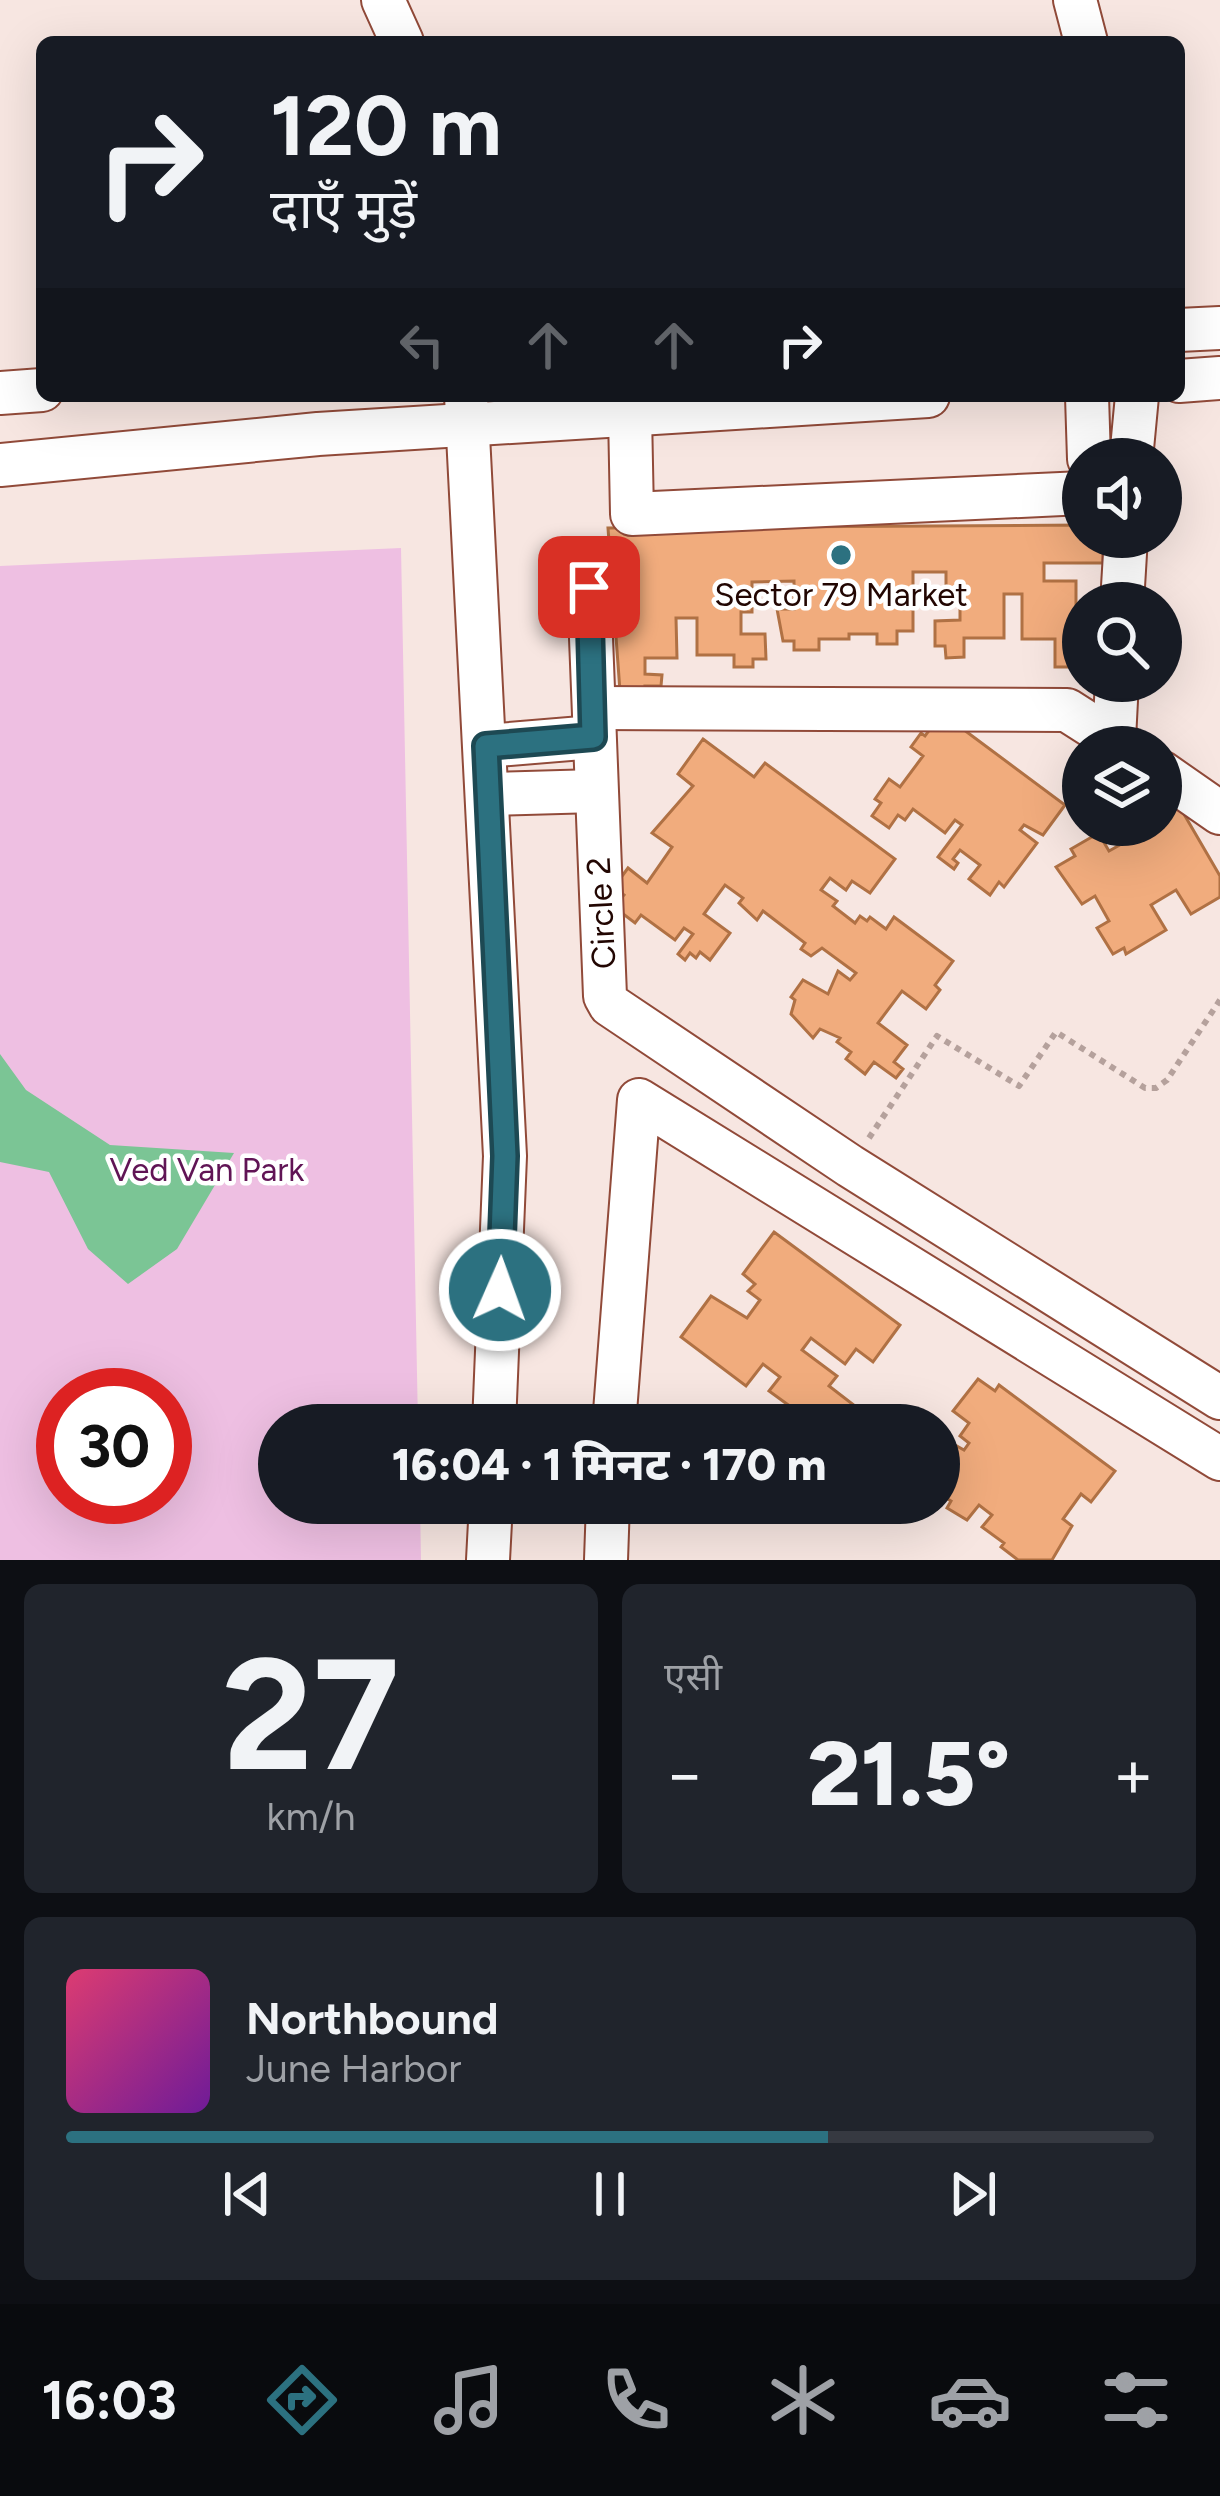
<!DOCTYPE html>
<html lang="hi">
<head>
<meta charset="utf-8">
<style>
	body { margin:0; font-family:Figtree,"Noto Sans Devanagari",sans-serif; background:#20242c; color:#f1f3f6; height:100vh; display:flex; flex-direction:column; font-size:45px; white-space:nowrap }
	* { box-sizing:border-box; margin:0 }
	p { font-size:39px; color:#9ea1a6 }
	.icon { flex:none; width:66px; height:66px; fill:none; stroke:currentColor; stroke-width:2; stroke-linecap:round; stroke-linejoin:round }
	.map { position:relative; height:1560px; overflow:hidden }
	.details { display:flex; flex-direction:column; gap:24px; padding:24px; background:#0d0f14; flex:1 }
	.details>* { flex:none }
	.guide { position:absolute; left:36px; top:36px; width:1149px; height:366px; border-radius:18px; box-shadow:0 12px 48px #0002; background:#171b24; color:#f1f3f6; overflow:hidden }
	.controls { position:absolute; left:1062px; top:438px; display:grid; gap:24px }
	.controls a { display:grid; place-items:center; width:120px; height:120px; border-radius:50%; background:#171b24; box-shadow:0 12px 48px #0002; font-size:60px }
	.speed { position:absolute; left:36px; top:1368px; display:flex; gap:24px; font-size:60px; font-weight:700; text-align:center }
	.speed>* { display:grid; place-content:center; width:156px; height:156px; border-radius:50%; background:#171b24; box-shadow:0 12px 48px #0002; line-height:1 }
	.speed .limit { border:18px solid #d22; background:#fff; color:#111 }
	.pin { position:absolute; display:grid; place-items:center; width:102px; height:102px; color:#fff; margin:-51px; border-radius:24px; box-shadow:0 6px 18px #0006 }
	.me { position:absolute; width:132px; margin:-66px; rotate:2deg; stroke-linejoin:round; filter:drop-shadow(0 0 9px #0008) }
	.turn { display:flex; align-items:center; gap:42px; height:252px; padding:0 36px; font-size:54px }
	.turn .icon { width:156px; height:156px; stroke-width:2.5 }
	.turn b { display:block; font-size:84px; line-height:102px }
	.lanes { display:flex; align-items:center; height:114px; padding:0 36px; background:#0003; justify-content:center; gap:60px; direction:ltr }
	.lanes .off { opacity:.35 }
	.big { font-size:90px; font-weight:800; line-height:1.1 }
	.details .tile { flex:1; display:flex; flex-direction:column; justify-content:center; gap:18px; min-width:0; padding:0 42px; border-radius:18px; background:#20242c }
	.details .dial { align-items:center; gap:0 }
	.dial b { font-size:156px; line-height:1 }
	.song { display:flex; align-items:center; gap:36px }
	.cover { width:144px; height:144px; border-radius:18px; background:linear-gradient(135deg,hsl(340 70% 55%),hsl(280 70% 35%)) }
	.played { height:12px; border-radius:6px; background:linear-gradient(90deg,#2c7180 70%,#363941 70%) }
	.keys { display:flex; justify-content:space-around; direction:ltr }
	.heat { display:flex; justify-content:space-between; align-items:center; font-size:66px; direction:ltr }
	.details .tiles { flex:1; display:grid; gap:24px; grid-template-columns:1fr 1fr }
	.tile:last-child { grid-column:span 2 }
	.trip { position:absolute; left:258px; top:1404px; width:702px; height:120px; border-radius:60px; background:#171b24; box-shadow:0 12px 48px #0002; font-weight:800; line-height:120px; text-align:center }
	.dock { display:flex; height:192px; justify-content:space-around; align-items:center; background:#090b0e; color:#9ea1a6 }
	.dock .icon { width:84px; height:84px }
	.dock .selected { color:#2c7180 }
	.dock b { font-size:54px; color:#f1f3f6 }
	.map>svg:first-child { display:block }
	.green { fill:#eebfe2; fill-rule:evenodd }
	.water { fill:#7bc595 }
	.building { fill:#f1ac7d; stroke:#b07144; stroke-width:3 }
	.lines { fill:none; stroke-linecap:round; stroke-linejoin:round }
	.minor-casing { stroke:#914a39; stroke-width:46 }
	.path { stroke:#b5a19c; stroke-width:6; stroke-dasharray:6 6; stroke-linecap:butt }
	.minor { stroke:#fff; stroke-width:42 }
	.route-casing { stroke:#1d4953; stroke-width:30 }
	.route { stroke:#2c7180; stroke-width:21 }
	.poi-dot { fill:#2c7180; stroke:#fff; stroke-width:4.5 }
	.labels { text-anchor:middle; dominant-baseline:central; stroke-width:9; stroke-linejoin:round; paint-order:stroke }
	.poi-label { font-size:33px; fill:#220602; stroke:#fff }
	.street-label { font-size:33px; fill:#220602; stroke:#fff }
	.park-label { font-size:33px; fill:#601455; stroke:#fff }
</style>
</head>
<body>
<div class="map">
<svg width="1220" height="1560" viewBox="0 0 1220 1560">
	<rect width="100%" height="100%" fill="#f7e6e1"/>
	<!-- green -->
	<path class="green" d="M401,548L418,1425H279V1503H420L421,1560H0V566ZM63,1395H165V1497H63Z"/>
	<!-- water -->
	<polygon class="water" points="0,1054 26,1090 110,1145 234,1153 177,1249 128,1284 88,1249 49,1172 0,1162"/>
	<!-- building -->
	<g class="building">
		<polygon points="1083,525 1083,537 1103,537 1103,563 1044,563 1044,581 1076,581 1076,620 1083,619 1083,647 1068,648 1069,667 1055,667 1055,639 1022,639 1022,594 1004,594 1004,638 964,638 964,657 946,658 945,646 935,646 935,621 960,620 960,604 947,604 946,594 964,594 964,590 946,590 946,572 913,572 913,631 897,631 897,644 877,644 877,634 849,634 849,639 819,639 819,650 794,650 794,641 783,641 777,609 794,609 794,581 752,582 752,612 741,612 741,634 765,634 766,659 753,659 753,667 734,667 734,655 697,655 697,618 676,618 677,658 645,658 645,674 662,675 661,686 645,686 646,699 620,691 608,528"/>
		<polygon points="948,718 1065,805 1043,835 1024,825 1020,830 1037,843 1004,887 999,882 990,895 969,879 980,865 960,850 953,859 958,863 954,869 938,857 962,825 955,820 945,833 913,809 905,820 898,815 889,828 872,816 881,803 875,799 889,779 900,787 923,756 911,747 921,733 925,736 936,721"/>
		<polygon points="703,739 754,777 765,763 895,859 870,893 852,881 846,890 830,878 821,890 837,901 833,906 855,923 860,916 867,921 870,917 886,929 894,917 953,961 935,985 940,990 926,1009 902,991 878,1023 907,1045 894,1062 903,1069 896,1078 874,1062 865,1074 846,1059 851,1052 837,1042 840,1038 820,1029 813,1038 791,1014 795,1000 791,997 803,980 828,994 838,971 850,980 856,973 822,948 811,956 801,949 805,943 763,911 757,920 739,903 743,898 725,885 704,914 730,933 710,960 700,952 696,958 690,953 685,960 678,954 693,934 684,928 675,940 641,915 635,923 614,907 624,895 614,887 628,868 647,883 672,847 652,833 693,786 678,774"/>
		<polygon points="1167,785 1220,876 1220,897 1191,914 1176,890 1151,905 1166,930 1126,954 1124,948 1113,954 1097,928 1109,921 1095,896 1082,904 1056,867 1075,856 1071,849 1090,838 1099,834 1109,851 1134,837 1127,825 1161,825 1161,788"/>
		<polygon points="774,1232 900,1325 873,1362 856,1349 845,1364 811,1338 802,1350 837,1376 829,1386 855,1406 846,1417 840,1413 826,1425 799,1425 786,1415 791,1407 769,1391 780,1377 763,1364 746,1386 681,1337 711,1296 747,1318 760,1300 748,1291 755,1284 743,1274"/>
		<polygon points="978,1379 995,1391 999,1385 1115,1471 1091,1502 1081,1494 1063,1519 1072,1526 1052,1560 1018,1560 1001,1547 1004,1543 982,1527 992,1515 979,1505 967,1520 947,1508 951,1501 946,1498 937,1509 929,1503 939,1503 939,1436 964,1450 969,1443 960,1436 969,1423 953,1411"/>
	</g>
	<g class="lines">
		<defs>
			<g id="minor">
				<polyline points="383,0 402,42"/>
				<polyline points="1075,0 1086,42"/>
				<polyline points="1179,330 1220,328"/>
				<polyline points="1179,381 1220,378"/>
				<polyline points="0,393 42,390"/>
				<polyline points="466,396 505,1156 494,1425"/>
				<polyline points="1087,396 1089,459"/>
				<polyline points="630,414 632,514 1083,493"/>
				<polyline points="1131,459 1137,396"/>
				<polyline points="0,465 318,434 928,396"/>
				<polyline points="589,587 605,996 610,1005 850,1166 1220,1398"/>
				<polyline points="1122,603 1126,537"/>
				<polyline points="594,708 1067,710 1125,747"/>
				<polyline points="1114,739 1117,681"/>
				<polyline points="486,746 594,737"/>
				<polyline points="1161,772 1220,813"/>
				<polyline points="488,794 596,791"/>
				<polyline points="614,1425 639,1100 1220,1459"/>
				<polyline points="488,1560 491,1503"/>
				<polyline points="606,1560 608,1503"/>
			</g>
		</defs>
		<!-- minor casing -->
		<use href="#minor" class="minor-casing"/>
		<!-- path -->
		<polyline class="path" points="869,1138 937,1036 1019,1086 1056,1032 1145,1088 1156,1088 1167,1080 1220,1000"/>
		<!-- minor -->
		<use href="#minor" class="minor"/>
	</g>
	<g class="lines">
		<defs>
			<polyline id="route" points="500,1290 505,1156 486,746 593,737 589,587"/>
		</defs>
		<!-- route casing -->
		<use href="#route" class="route-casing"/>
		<!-- route -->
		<use href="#route" class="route"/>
	</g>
	<!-- markers -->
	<circle class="poi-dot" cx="841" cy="555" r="12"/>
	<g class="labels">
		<!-- poi labels -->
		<g class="poi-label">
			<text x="841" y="594">Sector 79 Market</text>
		</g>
		<!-- street labels -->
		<g class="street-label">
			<text transform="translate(601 913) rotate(-93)">Circle 2</text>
		</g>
		<!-- park labels -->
		<g class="park-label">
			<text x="207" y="1169">Ved Van Park</text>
		</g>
	</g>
</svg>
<div class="controls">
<a><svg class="icon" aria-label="sound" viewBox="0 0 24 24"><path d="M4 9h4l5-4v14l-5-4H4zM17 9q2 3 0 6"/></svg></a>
<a><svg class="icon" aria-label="search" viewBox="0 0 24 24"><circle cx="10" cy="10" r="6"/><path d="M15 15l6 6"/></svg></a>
<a><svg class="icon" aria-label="layers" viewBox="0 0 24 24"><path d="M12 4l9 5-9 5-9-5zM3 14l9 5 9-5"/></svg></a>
</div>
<div class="speed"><div class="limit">30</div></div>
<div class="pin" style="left:589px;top:587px;background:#d93025"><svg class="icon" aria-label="arrive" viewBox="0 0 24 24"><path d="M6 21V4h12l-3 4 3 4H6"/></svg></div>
<svg class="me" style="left:500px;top:1290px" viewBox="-20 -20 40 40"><circle r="17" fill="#2c7180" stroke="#fff" stroke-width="3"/><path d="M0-11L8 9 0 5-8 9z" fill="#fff"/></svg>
<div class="trip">16:04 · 1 मिनट · 170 m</div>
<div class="guide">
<div class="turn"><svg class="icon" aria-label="right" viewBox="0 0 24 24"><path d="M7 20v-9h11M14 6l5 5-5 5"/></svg><div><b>120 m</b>दाएँ मुड़ें</div></div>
<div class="lanes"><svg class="icon off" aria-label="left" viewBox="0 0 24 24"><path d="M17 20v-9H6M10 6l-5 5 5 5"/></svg><svg class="icon off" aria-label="ahead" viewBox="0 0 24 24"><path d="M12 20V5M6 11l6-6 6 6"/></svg><svg class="icon off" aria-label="ahead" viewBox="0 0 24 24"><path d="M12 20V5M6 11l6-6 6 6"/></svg><svg class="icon" aria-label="right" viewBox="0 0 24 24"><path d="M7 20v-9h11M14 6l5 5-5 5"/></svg></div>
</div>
</div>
<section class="details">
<div class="tiles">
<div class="tile dial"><b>27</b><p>km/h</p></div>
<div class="tile"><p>एसी</p>
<div class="heat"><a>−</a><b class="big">21.5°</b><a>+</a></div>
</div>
<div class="tile">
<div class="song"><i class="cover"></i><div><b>Northbound</b><p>June Harbor</p></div></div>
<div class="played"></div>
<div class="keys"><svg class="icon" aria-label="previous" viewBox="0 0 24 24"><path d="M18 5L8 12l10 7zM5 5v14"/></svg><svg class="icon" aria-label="pause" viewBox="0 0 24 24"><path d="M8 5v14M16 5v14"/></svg><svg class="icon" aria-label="next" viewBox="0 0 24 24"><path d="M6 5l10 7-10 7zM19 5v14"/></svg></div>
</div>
</div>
</section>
<nav class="dock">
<b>16:03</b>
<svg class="icon selected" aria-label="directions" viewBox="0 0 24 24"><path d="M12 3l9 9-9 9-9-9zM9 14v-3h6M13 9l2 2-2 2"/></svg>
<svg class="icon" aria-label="music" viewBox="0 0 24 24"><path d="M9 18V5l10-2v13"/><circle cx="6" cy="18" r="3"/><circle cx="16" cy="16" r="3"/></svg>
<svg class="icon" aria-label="phone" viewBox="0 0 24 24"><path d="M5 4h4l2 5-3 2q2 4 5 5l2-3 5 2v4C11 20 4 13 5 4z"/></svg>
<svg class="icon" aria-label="climate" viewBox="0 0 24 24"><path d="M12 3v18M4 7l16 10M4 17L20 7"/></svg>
<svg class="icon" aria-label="car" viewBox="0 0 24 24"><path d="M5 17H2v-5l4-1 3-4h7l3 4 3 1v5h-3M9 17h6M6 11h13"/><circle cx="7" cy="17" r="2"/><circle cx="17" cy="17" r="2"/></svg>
<svg class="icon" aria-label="filters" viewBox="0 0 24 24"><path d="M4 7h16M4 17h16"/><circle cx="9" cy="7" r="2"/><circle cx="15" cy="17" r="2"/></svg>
</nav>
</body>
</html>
